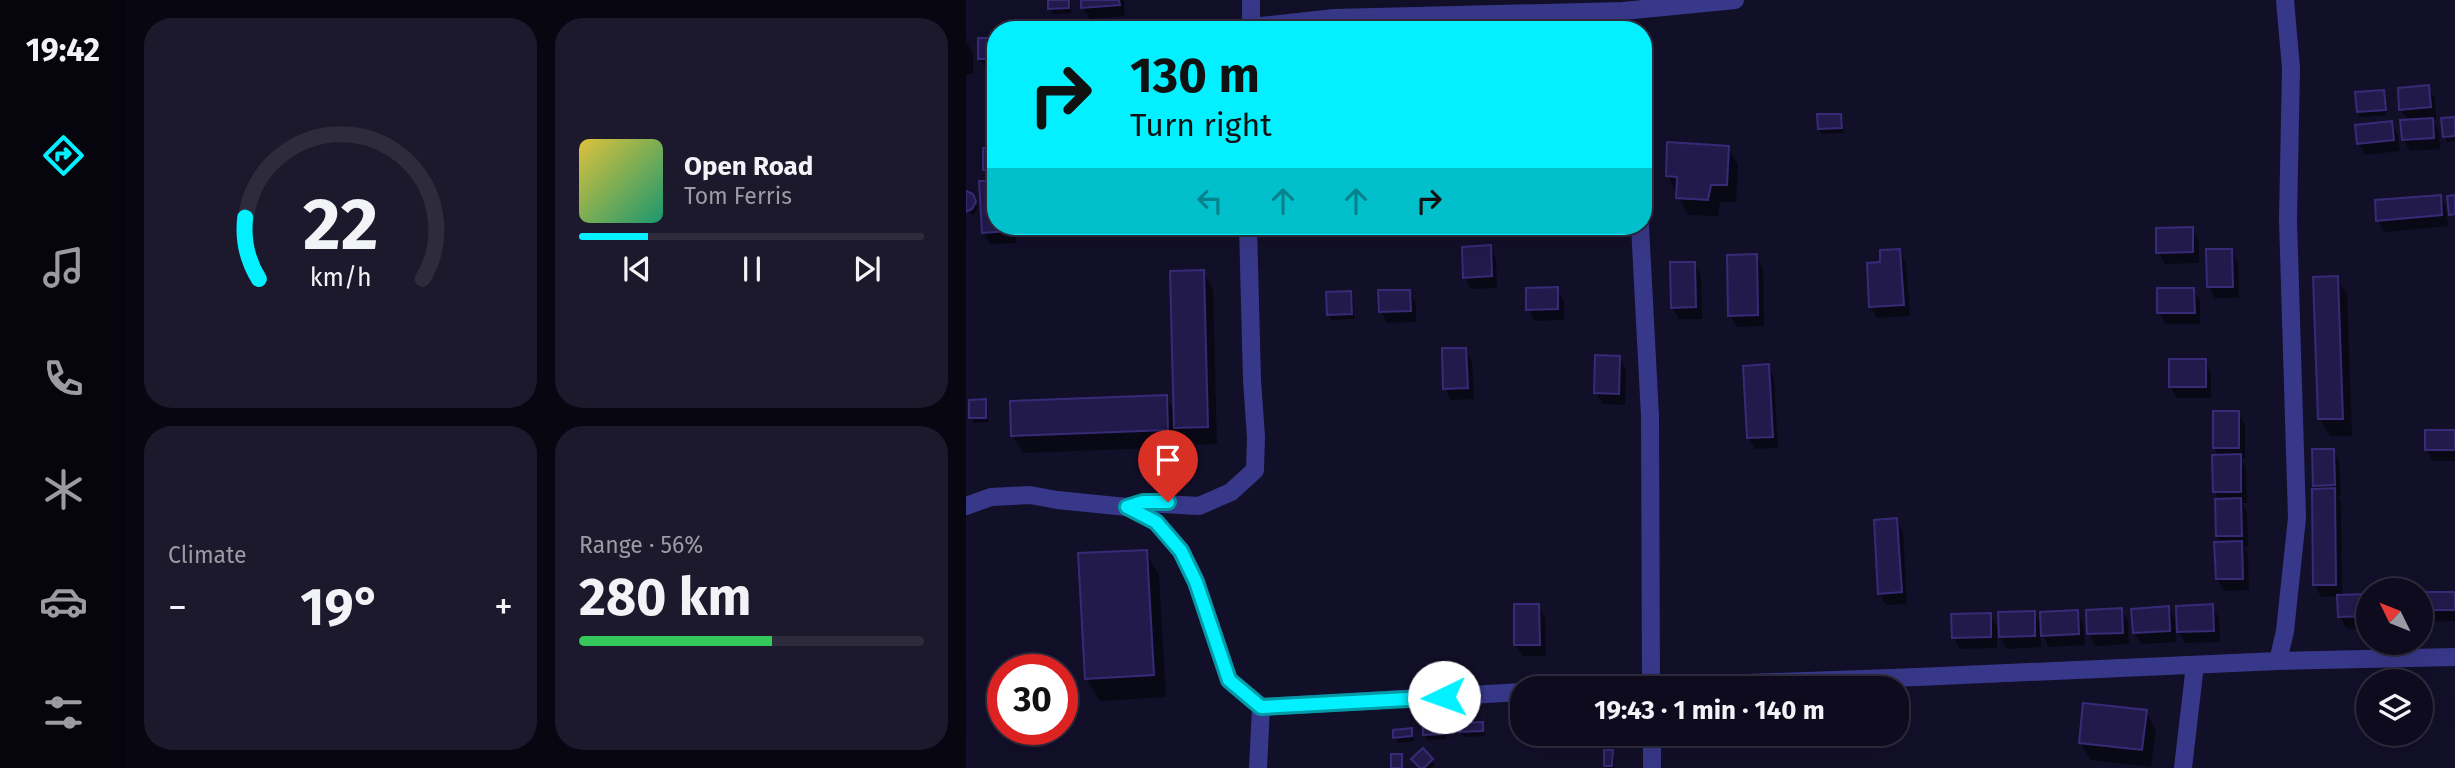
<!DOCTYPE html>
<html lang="en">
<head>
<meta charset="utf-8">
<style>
	body { margin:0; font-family:"Fira Sans",sans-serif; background:#1c192c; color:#f1f3f6; height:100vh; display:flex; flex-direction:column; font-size:26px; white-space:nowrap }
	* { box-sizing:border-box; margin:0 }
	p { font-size:23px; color:#9b9ba4 }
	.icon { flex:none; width:38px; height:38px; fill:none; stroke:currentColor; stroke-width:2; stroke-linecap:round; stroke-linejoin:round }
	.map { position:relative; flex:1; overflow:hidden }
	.details { display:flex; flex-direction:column; gap:18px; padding:18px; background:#080611; width:840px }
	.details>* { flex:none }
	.top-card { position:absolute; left:21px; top:21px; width:665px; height:214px; border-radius:28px; box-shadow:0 7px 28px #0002,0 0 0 2px #2e2b3d; background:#02f0ff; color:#111; overflow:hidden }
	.needle { width:46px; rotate:313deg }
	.controls { position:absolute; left:1390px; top:578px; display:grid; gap:14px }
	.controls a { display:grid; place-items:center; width:77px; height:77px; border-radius:50%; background:#0e0b1f; box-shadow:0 7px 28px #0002,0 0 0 2px #2e2b3d; font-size:35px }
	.speed { position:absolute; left:21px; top:654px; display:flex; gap:14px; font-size:35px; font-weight:700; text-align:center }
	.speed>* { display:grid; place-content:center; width:91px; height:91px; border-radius:50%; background:#0e0b1f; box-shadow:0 7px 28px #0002,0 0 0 2px #2e2b3d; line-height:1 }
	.speed .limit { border:10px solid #d22; background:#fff; color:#111 }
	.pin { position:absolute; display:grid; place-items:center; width:60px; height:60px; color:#fff; margin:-72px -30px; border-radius:50% 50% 50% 0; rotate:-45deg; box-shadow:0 0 7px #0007 }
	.pin .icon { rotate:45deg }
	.me { position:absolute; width:77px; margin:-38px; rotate:267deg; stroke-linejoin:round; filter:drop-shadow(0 0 5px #0008) }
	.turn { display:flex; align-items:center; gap:24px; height:147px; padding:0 28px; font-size:32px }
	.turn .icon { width:91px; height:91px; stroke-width:2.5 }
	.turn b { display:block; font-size:49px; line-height:60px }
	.lanes { display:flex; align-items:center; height:66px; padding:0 28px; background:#0003; justify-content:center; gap:35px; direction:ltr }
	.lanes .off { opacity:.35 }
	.big { font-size:52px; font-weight:700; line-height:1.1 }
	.details .widget { flex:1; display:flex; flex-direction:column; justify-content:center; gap:10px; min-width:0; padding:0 24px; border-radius:28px; background:#1c192c }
	.details .dial { align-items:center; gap:0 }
	.dial svg { height:182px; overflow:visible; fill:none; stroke:#2e2b3d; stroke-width:7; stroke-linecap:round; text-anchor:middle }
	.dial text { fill:#f1f3f6; stroke:none }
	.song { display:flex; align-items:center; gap:21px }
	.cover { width:84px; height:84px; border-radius:10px; background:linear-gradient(135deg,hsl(50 70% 55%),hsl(160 70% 35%)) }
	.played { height:7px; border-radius:4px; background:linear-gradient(90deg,#02f0ff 20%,#2e2b3d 20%) }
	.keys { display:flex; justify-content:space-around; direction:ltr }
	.heat { display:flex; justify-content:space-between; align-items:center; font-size:38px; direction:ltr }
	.charge { height:10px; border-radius:5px; background:linear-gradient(90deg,#34c759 56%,#2e2b3d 0) }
	.details .tiles { flex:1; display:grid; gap:18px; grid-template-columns:repeat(2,1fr) }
	.trip { position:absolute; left:544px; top:676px; width:399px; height:70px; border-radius:28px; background:#0e0b1f; box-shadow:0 7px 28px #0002,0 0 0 2px #2e2b3d; font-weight:700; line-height:70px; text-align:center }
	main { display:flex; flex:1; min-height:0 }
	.menu { display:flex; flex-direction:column; width:126px; justify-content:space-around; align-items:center; background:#06040c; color:#9b9ba4 }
	.menu .icon { width:49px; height:49px }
	.menu .selected { color:#02f0ff }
	.menu b { font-size:32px; color:#f1f3f6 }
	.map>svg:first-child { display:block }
	.shadow { fill:#0007 }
	.building { fill:#221a4b; stroke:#372b77; stroke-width:2 }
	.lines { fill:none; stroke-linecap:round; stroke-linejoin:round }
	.minor { stroke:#38388a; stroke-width:18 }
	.route-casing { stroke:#019ca6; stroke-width:18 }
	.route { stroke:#02f0ff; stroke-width:12 }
</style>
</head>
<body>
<main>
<nav class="menu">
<b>19:42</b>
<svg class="icon selected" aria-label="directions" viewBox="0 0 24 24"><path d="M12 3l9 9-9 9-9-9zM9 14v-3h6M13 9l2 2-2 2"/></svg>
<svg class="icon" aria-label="music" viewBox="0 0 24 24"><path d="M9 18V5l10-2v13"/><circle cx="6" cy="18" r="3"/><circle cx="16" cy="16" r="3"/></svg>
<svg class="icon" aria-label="phone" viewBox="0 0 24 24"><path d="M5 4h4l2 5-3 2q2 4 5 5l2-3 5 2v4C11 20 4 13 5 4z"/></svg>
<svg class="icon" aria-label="climate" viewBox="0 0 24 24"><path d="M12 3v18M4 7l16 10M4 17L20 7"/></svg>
<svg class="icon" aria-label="car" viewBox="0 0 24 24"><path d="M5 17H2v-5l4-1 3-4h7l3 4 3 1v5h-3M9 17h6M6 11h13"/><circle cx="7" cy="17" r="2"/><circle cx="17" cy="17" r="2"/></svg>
<svg class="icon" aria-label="filters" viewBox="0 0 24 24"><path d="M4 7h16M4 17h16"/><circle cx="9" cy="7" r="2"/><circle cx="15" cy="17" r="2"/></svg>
</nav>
<section class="details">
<div class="tiles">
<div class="widget dial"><svg viewBox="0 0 100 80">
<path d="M14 69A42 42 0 1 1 86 69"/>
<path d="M14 69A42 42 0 0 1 8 42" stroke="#02f0ff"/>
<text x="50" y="56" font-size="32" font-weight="700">22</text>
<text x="50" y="72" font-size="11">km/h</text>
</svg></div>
<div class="widget">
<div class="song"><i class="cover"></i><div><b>Open Road</b><p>Tom Ferris</p></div></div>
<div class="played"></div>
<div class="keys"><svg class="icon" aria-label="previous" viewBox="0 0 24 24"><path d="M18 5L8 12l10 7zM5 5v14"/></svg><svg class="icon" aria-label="pause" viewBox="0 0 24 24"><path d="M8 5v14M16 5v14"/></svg><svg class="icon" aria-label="next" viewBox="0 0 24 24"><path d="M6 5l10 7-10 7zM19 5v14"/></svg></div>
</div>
<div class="widget"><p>Climate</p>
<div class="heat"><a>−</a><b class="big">19°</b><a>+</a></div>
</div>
<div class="widget"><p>Range · 56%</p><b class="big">280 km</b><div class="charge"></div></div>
</div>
</section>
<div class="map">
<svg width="1489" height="768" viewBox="0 0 1489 768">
	<rect width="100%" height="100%" fill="#120f29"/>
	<!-- shadow -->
	<g class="shadow">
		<polygon points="84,0 105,0 105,13 87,14 84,8"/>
		<polygon points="117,0 158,0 159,16 124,19 117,7"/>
		<polygon points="30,39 30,70 21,71 14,59"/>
		<polygon points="0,42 7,53 7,74 0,74"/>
		<polygon points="1462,87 1469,99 1470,119 1466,119 1473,131 1474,149 1444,151 1438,140 1442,121 1435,110"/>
		<polygon points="1417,92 1420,97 1421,115 1395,117 1392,112"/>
		<polygon points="874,116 877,121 878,133 856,134 853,129"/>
		<polygon points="1489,119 1489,141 1481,142 1478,136"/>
		<polygon points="1425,123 1432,135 1434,151 1399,155 1392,143"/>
		<polygon points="762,148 772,165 770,202 754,202 752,216 722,215 702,176"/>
		<polygon points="30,150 30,226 49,226 50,243 24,244 17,232 27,182 19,170"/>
		<polygon points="0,193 9,202 12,209 7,215 0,211"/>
		<polygon points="1474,196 1480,208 1482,226 1418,232 1412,220"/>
		<polygon points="348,226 416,226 416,227 351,231"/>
		<polygon points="1226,229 1233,240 1233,263 1199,264 1192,252"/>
		<polygon points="524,247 530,259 531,288 505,289 499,277"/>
		<polygon points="933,251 940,263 944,316 911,318 904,306"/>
		<polygon points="1265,251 1272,262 1273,298 1249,298 1243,287"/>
		<polygon points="790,256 797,268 798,326 771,327 764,315"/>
		<polygon points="728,264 735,275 736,319 713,319 706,307"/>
		<polygon points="237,272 247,289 251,444 219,445 211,430 211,447 57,453 47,436 46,403 200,397 209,412"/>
		<polygon points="1371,278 1381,295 1386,436 1364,436 1354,419"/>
		<polygon points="591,289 598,301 598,320 569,321 562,309"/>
		<polygon points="1227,290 1234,301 1234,324 1200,324 1193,313"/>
		<polygon points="443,291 450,303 450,322 421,323 415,312"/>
		<polygon points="384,293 387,298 388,319 365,320 362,314"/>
		<polygon points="499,350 506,361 508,399 485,400 479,388"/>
		<polygon points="653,358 660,369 659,405 637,404 630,393"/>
		<polygon points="1239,361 1245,372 1245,398 1211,398 1204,386"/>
		<polygon points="802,366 808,378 812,448 789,449 783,438"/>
		<polygon points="19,401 22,406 22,422 8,423 5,418"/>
		<polygon points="1272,413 1279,424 1279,459 1275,459 1280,468 1281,503 1276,503 1281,512 1282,547 1278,547 1282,554 1283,590 1258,591 1251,579 1256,544 1251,536 1254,501 1249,492 1254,457 1248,448"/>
		<polygon points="1489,432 1489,461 1467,461 1460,449"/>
		<polygon points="1367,450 1373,462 1375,496 1372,496 1375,502 1376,597 1402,595 1402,628 1381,629 1374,617 1373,596 1355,597 1349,585 1351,490 1348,485"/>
		<polygon points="930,520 937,532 941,604 920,605 914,594"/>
		<polygon points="180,552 193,575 200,697 134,701 121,679"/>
		<polygon points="1454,594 1489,596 1489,621 1460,622 1454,611"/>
		<polygon points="572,606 579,617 580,656 556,656 550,645"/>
		<polygon points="1246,606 1253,618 1254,642 1219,643 1212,630"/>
		<polygon points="1202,608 1209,620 1210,642 1175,644 1168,633"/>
		<polygon points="1155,610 1162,621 1163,644 1129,646 1123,634"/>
		<polygon points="1068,612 1076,627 1111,612 1117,623 1119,645 1083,647 1075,632 1075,647 1041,649 1034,637"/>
		<polygon points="1024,614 1031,626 1031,648 994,649 988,638"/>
		<polygon points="1180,712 1190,730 1185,767 1125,760 1114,743"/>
		<polygon points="516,724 519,736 498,737 495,732"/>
		<polygon points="550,725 556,725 556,733 570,733 570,736 553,737"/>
		<polygon points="477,727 480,739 462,740 459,735"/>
		<polygon points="445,730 448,741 432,743 429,738"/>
		<polygon points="641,733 650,733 649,743 644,743"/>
		<polygon points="645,752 649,757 648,768 641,768 639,765"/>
		<polygon points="466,760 469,765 466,768 454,768"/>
	</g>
	<!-- building -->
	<g class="building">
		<polygon points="82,0 103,0 103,8 82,9"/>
		<polygon points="115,0 153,0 154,5 115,8"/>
		<polygon points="599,26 599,30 527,30 527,28"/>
		<rect x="12" y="38" width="18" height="21"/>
		<polygon points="1463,85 1465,107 1433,110 1432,88"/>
		<polygon points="1418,90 1420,110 1391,112 1389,92"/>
		<polygon points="851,114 875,114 876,128 852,129"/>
		<polygon points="1489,117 1489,136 1477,137 1475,118"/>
		<polygon points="1467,118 1468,138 1436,140 1434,120"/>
		<polygon points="1426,121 1428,140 1391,144 1389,125"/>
		<polygon points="701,142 763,146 761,185 745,185 742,200 710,198 711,177 700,176"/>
		<rect x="17" y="148" width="13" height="22"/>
		<polygon points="13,181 30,181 30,226 44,226 44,231 16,233"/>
		<polygon points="0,191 7,194 10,202 6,209 0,212"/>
		<polygon points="1475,195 1476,215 1410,221 1409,200"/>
		<polygon points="1489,195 1489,214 1483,215 1481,196"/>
		<polygon points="1227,227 1227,252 1190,253 1190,228"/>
		<polygon points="525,245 526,276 497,278 496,247"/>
		<polygon points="934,249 938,305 903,307 901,263 914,262 914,250"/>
		<polygon points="1240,249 1266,249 1267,287 1241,287"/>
		<polygon points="791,254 792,315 762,316 761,255"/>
		<polygon points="704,262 729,262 730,307 705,308"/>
		<polygon points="238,270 242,427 208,428 204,271"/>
		<polygon points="1372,276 1377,419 1352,419 1347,277"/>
		<polygon points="592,287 592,309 560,310 560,288"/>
		<polygon points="1191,288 1228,288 1229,313 1191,313"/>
		<polygon points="412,290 444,290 445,311 413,312"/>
		<polygon points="385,291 386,314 361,315 360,292"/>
		<polygon points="476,348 500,348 502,388 477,389"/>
		<polygon points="629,355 654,356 653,394 628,393"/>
		<rect x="1203" y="359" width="37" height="28"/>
		<polygon points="803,364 807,437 781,438 777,366"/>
		<polygon points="201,395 202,430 45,436 44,401"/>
		<polygon points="20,399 20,418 3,418 3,400"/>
		<rect x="1247" y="411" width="26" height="37"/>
		<rect x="1459" y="430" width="30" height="20"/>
		<polygon points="1346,449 1368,449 1369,485 1347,486"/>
		<polygon points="1275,454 1275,492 1247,492 1246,455"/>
		<polygon points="1369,488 1370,585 1347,585 1346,489"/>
		<polygon points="1275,498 1276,536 1250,536 1249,499"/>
		<polygon points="931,518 936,592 912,594 908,520"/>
		<polygon points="1276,541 1277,579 1250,579 1248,542"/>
		<polygon points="181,550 188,675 119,679 112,553"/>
		<rect x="1454" y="592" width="35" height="18"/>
		<polygon points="1402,594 1402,616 1372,617 1371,595"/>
		<polygon points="548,604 573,604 574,645 548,645"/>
		<polygon points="1247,604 1248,631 1211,632 1210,606"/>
		<polygon points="1203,606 1204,631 1167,633 1165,609"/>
		<polygon points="1156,608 1157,633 1121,634 1120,610"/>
		<polygon points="1112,610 1113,634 1075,636 1074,612"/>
		<polygon points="1069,611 1069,636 1033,637 1032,612"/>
		<polygon points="1025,613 1025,637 986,638 985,614"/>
		<polygon points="1117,703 1181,710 1176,750 1113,743"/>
		<polygon points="517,722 517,731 493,732 493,723"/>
		<polygon points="478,725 478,734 457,735 457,726"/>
		<polygon points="446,728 446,736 427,738 427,730"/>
		<polygon points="457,748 467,759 458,768 454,768 445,759"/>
		<polygon points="638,750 647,750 646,766 638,766"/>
		<rect x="425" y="754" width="11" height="14"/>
	</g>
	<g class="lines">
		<!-- minor -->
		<g class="minor">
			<polyline points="285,0 285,30"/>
			<polyline points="285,27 368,18 657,11 769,0"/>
			<polyline points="674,226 684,416 685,688"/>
			<polyline points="0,506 25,497 64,495 91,500 161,507 190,522 215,551 230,582 263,680 295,707 556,692"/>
			<polyline points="161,507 177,503 233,506 265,492 289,470 290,437 286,380 282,226"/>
			<polyline points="1312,661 1319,631 1331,518 1322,220 1325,68 1319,0"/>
			<polyline points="640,688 952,677 1312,661 1489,657"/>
			<polyline points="686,733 686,768"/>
			<polyline points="292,768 295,707"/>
			<polyline points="1217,768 1229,665"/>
		</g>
	</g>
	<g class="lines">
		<defs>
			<polyline id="route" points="202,502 177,502 161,507 190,522 215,551 230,582 263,680 295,707 478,697"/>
		</defs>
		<!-- route casing -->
		<use href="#route" class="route-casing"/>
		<!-- route -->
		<use href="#route" class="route"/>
	</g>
</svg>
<div class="controls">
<a><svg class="needle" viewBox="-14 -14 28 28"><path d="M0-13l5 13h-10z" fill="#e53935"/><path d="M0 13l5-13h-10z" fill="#9b9ba4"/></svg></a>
<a><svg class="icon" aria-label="layers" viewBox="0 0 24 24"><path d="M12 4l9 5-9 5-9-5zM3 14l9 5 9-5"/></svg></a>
</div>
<div class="speed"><div class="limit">30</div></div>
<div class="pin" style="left:202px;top:502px;background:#d93025"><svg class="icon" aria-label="arrive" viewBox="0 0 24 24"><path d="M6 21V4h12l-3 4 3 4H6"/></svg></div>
<svg class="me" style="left:478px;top:697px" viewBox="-20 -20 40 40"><circle r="19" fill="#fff"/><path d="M0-13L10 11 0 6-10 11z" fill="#02f0ff"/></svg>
<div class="trip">19:43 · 1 min · 140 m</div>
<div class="top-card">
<div class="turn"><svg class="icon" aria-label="right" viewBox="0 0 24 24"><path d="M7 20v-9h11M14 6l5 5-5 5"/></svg><div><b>130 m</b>Turn right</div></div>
<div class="lanes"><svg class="icon off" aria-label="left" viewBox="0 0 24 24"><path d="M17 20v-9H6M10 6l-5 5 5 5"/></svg><svg class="icon off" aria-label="ahead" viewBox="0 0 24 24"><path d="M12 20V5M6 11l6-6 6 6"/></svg><svg class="icon off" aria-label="ahead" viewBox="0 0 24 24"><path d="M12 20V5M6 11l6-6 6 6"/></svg><svg class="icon" aria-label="right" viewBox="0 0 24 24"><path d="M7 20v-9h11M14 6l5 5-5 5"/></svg></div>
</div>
</div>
</main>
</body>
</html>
